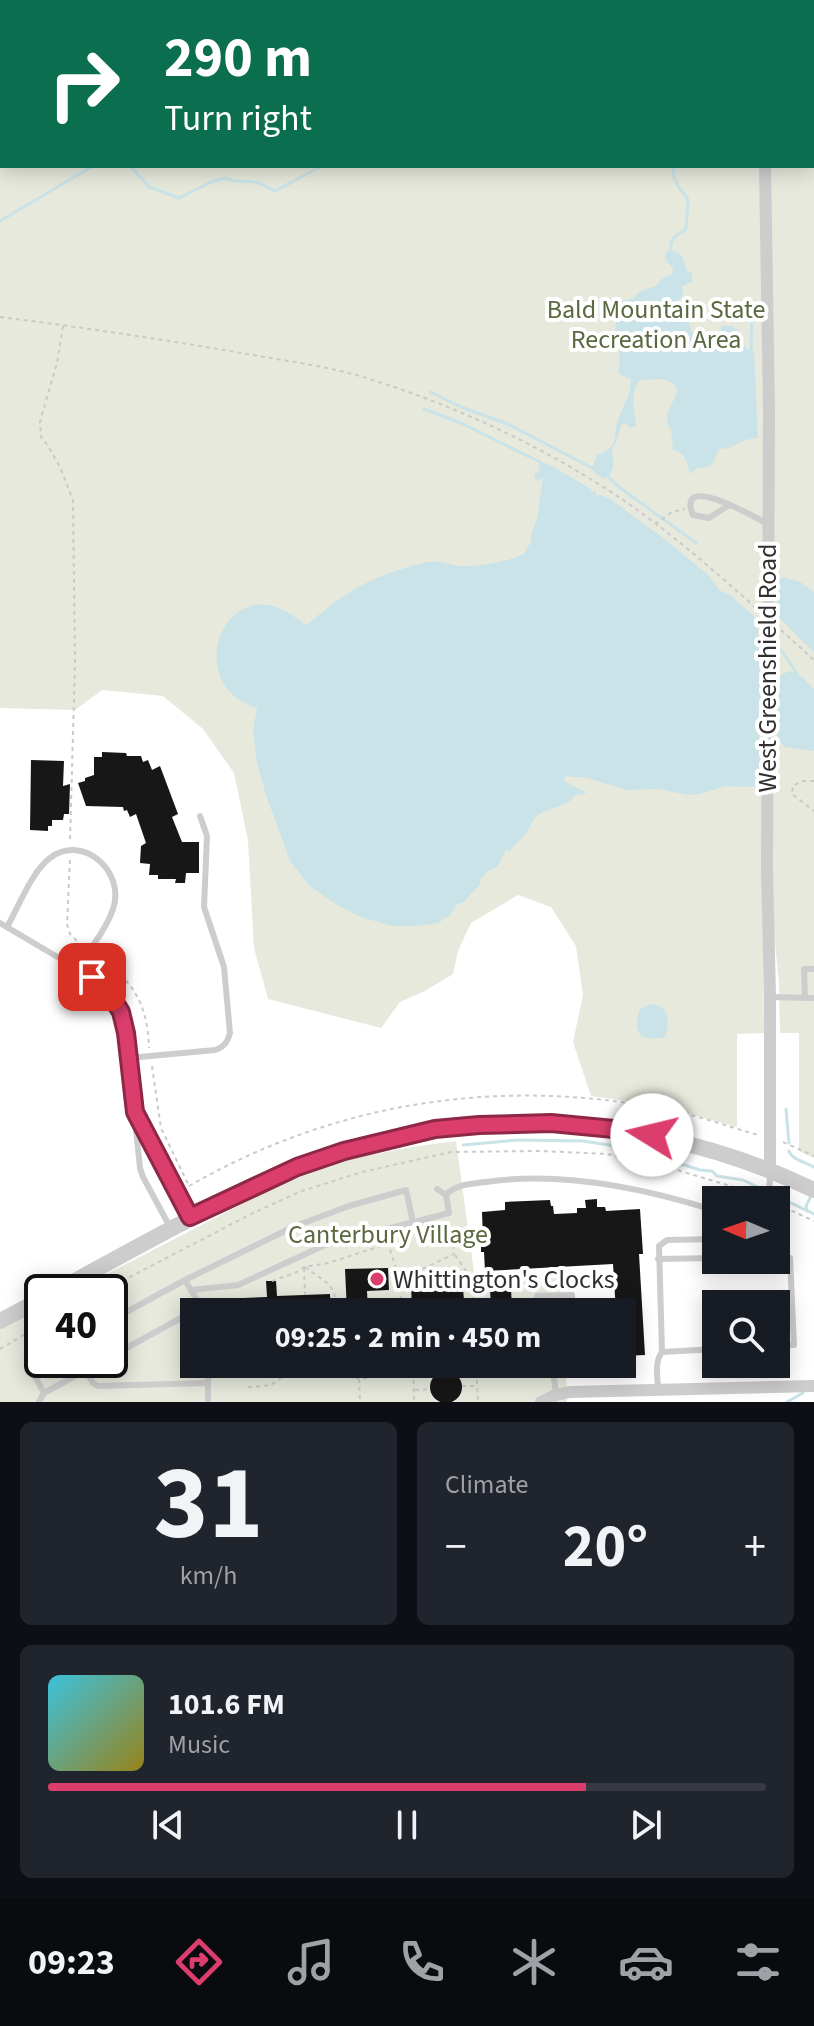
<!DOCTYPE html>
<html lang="en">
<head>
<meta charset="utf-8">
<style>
	body { margin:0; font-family:"Source Sans 3",sans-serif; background:#20242c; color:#f1f3f6; height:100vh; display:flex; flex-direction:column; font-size:30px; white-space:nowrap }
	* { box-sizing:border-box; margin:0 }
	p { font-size:26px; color:#9ea1a6 }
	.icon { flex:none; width:44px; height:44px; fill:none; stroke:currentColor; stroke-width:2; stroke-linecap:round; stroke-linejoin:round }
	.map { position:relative; height:1402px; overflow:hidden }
	.drawer { display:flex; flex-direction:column; gap:20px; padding:20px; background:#0d0f14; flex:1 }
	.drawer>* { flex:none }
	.guide { position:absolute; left:0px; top:0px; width:814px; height:168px; box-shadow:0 4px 20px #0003; background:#0b6e4f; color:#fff; overflow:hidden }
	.needle { width:52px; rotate:272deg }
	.controls { position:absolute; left:702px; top:1186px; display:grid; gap:16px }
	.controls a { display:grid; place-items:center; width:88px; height:88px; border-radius:0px; background:#171b24; box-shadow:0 4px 20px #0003; font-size:40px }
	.speed { position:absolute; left:24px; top:1274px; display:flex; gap:16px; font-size:40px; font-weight:700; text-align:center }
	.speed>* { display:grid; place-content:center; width:104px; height:104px; border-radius:50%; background:#171b24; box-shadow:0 4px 20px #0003; line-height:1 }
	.speed .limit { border:4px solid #111; border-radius:12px; background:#fff; color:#111 }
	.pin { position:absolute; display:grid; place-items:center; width:68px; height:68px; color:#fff; margin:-34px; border-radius:16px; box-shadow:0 4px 12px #0006 }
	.me { position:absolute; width:88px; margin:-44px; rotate:279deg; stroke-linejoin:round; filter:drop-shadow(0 0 6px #0008) }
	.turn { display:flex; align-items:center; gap:28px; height:168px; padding:0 32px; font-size:36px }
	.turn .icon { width:104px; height:104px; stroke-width:2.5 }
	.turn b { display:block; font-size:56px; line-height:68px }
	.big { font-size:60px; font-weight:700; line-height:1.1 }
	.drawer .card { flex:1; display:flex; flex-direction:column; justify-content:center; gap:12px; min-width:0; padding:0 28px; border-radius:12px; background:#20242c }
	.drawer .dial { align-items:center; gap:0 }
	.dial b { font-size:104px; line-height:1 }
	.song { display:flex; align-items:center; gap:24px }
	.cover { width:96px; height:96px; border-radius:12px; background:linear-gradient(135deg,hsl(190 70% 55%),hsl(50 70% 35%)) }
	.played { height:8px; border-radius:4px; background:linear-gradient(90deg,#db3e6c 75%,#363941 75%) }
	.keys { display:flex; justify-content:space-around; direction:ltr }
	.heat { display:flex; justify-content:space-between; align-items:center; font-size:44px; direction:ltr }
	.drawer .tiles { flex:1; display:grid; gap:20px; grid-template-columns:1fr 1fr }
	.card:last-child { grid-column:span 2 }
	.trip { position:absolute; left:180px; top:1298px; width:456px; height:80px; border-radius:0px; background:#171b24; box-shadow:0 4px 20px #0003; font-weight:700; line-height:80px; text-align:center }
	.menu { display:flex; height:128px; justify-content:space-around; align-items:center; background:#090b0e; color:#9ea1a6 }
	.menu .icon { width:56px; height:56px }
	.menu .active { color:#db3e6c }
	.menu b { font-size:36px; color:#f1f3f6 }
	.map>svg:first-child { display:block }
	.green { fill:#e6e9dc; fill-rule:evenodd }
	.water { fill:#cae3e8 }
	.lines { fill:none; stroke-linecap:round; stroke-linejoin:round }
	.stream { stroke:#cae3e8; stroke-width:3 }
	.building { fill:#171717 }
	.path { stroke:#cacaca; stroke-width:2; stroke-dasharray:4 4; stroke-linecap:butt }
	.service { stroke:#cdcdcd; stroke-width:6 }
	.minor { stroke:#cdcdcd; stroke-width:12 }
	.tertiary { stroke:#cdcdcd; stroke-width:16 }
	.route-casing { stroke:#8e2846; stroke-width:20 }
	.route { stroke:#db3e6c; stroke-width:14 }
	.poi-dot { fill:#db3e6c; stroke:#fff; stroke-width:3 }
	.labels { text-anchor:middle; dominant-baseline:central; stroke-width:8; stroke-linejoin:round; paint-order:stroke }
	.park-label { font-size:26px; fill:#5c6940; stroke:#fff }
	.street-label { font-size:26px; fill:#303030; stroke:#fff }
	.poi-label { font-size:26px; fill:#303030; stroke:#fff; text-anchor:start }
</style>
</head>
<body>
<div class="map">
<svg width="814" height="1402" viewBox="0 0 814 1402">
	<rect width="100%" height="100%" fill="#fff"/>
	<!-- green -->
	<g class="green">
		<path d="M0,0H814V1158L799,1151V1033H780L779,983L772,914V642L761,632L764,1033L737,1034V1127L661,1106L591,1096L573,1042L583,995L576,946L551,907L518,895L471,923L458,951L453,974L425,991L400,1002L381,1028L268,999L254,948L248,840L234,773L203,729L163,696L102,690L75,710L0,708ZM2,2H812V166H2Z"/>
		<polygon points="456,1141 475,1279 561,1278 563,1312 194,1312 194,1364 566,1364 567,1402 0,1402 0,1329 42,1307 42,1360 110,1360 110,1292 72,1292 275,1187 341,1161 411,1147"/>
	</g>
	<!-- water -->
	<g class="water">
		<path d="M667,251C681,250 684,258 686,270L692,273V282L682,286L683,295L679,300C681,307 687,311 689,317C690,319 689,322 689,324C691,334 699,339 708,338C718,337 719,334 722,326H731L742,333L746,349L754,351L758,438L745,440L728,449L720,448L711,466L697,468L690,474C686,459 687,455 673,450L671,429L668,424L667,415L678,390C670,375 653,379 639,381C629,397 635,409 636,426L630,428L626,424H622L615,444L612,448C612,460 618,472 603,479L595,473L592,468L597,455C603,453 610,449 613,444C616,439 615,430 617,424C622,407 630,399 631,380L621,375L618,371C624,350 613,340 616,323L610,314L616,302L632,299L641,291L655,286L662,279L672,274L673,268C667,261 663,262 667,251Z"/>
		<path d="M540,461L552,466L591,489L592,492L596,491V496L601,495L610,499L662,537L691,561L709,576L719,590L730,595L755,617L758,627L761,698L759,702L760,758L758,782L756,786L746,787L726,786L700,794L689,795L658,789L626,790L588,778L566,776L564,781L586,792L584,794L576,795C569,805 554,807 543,812C533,816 532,824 527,832C523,839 514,843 510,851L506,849L505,851L498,866L488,871L481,878L480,884L464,902L457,904L450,915L438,923L417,926H392L358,916L334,903L310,886L290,861L266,795L257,763L253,730L257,708C247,704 237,700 230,692C199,659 225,594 273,606C285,609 296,618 306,625C318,616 329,606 341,598C366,580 398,569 427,562C438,560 448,564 458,566C469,568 516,561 524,553C526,550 528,546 531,543V536L537,518L543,478L536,481L534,474L540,470L539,464Z"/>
		<polygon points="783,577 800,582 814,592 814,652 776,615 775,581"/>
		<path d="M791,671L803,678L814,689V751L785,747L777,739C775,720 765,675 791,671Z"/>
		<path d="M651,1004C670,1006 670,1021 665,1037C641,1043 631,1032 640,1009Z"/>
	</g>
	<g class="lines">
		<!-- stream -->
		<g class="stream">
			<polyline points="548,2 615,2"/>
			<polyline points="812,31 814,32"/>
			<path d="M130,166L149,187L179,198L211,182L225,178C235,183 244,180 255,182C262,183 268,188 275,191L322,166"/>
			<polyline points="0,221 93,166"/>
			<path d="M671,251C669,237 677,235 686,229L688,203L687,197L679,188L674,177L673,166"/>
			<polyline points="751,350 752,308"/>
			<polyline points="430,392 461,407 508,424 592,468"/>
			<polyline points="424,409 461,423 540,462"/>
			<polyline points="608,476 615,484 696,543"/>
			<polyline points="775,641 800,678"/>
			<polyline points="786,1109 789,1143"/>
			<polyline points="463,1145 517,1140 583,1141 635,1149 700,1170 712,1171 717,1176 743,1180 814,1214"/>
			<path d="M789,1151C792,1160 806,1162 814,1167"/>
			<polyline points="807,1211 806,1206 811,1196"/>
			<polyline points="787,1402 803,1393"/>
		</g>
	</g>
	<!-- building -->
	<g class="building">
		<polygon points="102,752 126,753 127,756 141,756 143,762 148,760 152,770 160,766 178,814 172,817 182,842 199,842 199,873 186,873 185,883 175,883 176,879 158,879 158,875 149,875 150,864 140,863 141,846 146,843 136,814 130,817 127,810 124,811 123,807 86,806 78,783 85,781 85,778 94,775 94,757 102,757"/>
		<polygon points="31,760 64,761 63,786 70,784 69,814 64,814 63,820 52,820 52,826 48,826 48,831 30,830"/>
		<polygon points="597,1199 597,1207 605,1207 606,1211 640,1209 643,1254 639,1254 645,1355 622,1356 622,1312 616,1312 613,1264 485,1271 484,1252 481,1252 481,1239 483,1239 482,1212 505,1210 505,1202 550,1200 551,1206 553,1206 554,1214 577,1213 577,1208 586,1208 585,1200"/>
		<polygon points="388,1268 389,1290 367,1291 368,1312 347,1312 345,1269"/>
		<polygon points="462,1277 464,1300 437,1302 438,1312 412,1312 411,1283 450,1281 450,1278"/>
		<polygon points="266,1281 276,1281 277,1296 330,1294 331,1312 218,1312 218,1299 267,1297"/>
		<polygon points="511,1289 512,1307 507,1308 508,1312 494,1312 494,1305 491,1305 490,1290"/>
		<circle cx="446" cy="1387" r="16"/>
	</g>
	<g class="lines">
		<!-- path -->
		<g class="path">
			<path d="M0,317C80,327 161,339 241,353C280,360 321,365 360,376C439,400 517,434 587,477C648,513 702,560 755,607"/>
			<polyline points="63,326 57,363 40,422 41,437 48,446 61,469 73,501 75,663 70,841"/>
			<polyline points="655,524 672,512 685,509"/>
			<polyline points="781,630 814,660"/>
			<polyline points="814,781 802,781 793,786 792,794 814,811"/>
			<polyline points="70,860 67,924 70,934 83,947"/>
			<path d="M95,955C132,978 148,1004 149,1048"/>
			<polyline points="152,1066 161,1128 189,1186"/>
			<polyline points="783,1142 814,1156"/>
			<path d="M189,1186C335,1102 499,1077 664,1109C696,1115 727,1126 758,1135"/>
			<polyline points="777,1204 814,1221"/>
			<polyline points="455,1255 473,1281 474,1312"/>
			<path d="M305,1267C328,1285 336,1282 336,1312"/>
			<polyline points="304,1268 305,1295"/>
			<polyline points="401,1279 454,1254 450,1223"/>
			<polyline points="272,1281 297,1272 304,1267 328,1263 403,1239 452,1232"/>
			<polyline points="101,1292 253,1213 299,1192 362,1172 451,1152 541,1151 607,1154 670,1168 761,1195"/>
			<polyline points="380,1312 380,1303 401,1302 400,1280 388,1244"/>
			<polyline points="0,1349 42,1324"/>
			<polyline points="413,1364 414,1402"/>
			<polyline points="476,1364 478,1402"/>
			<path d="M285,1371H344C368,1389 368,1372 386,1364"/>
			<polyline points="359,1379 360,1402"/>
			<polyline points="462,1386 476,1386"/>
			<path d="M248,1387C265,1386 284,1387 285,1364"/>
			<polyline points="415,1390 431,1389"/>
		</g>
		<!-- service -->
		<g class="service">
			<path d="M729,505L709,518L693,515C675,470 758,519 768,524"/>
			<polyline points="0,923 98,981 115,1001 125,1025 140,1168 143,1177 170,1227"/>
			<path d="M7,927C18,908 32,871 50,858C83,833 126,872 113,909C106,930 89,950 77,968"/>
			<polyline points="770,997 814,998"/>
			<polyline points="805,998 804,969 814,969"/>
			<path d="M129,1058L215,1050C224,1047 227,1043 230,1033L224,967L204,907L207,836L200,816"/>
			<polyline points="136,1116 189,1215"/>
			<path d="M437,1189L446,1195C456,1184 471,1184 486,1182C560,1171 643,1188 713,1210L714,1239"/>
			<polyline points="769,1200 770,1174"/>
			<polyline points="776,1258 790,1258 794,1345 776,1346"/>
			<polyline points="658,1259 716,1258"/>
			<polyline points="191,1290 238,1285 325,1245 449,1213 446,1195"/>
			<polyline points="538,1312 537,1296 572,1295 573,1312"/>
			<polyline points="110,1321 185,1280 293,1227 349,1206 406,1190 413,1222"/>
			<polyline points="662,1352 716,1349"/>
			<polyline points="110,1357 201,1307 185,1280"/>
			<polyline points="42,1358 29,1365 44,1393"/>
			<polyline points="208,1364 208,1402"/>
			<polyline points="541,1364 554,1377"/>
			<polyline points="85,1370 93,1383 98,1386 208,1383"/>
			<path d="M658,1390C658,1378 654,1362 662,1352L659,1246L667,1240L716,1239"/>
			<polyline points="556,1396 554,1377 561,1366 577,1364"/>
			<polyline points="39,1402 44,1393 104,1360"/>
		</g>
		<!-- minor -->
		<g class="minor">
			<polyline points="763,0 763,2"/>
			<polyline points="765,166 769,411 767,870 770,997 770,1171"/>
			<polyline points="541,1402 556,1395 570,1392 814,1386"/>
		</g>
		<!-- tertiary -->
		<g class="tertiary">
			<path d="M55,1292C119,1257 182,1221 248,1190C264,1183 280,1174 297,1167C464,1100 653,1113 814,1190"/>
			<polyline points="0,1321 42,1299"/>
		</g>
	</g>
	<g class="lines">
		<defs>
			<polyline id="route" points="92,977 108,991 121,1012 126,1033 135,1112 190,1217 297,1167 344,1151 435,1129 479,1125 551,1123 614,1129 652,1135"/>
		</defs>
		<!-- route casing -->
		<use href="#route" class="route-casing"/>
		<!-- route -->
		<use href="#route" class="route"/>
	</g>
	<!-- markers -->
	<circle class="poi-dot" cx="377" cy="1279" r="8"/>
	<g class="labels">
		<!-- park labels -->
		<g class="park-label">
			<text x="656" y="309">Bald Mountain State<tspan x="656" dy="30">Recreation Area</tspan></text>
			<text x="388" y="1234">Canterbury Village</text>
		</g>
		<!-- street labels -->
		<g class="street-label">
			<text transform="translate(767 668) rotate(-90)">West Greenshield Road</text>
		</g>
		<!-- poi labels -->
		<g class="poi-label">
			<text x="393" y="1279">Whittington's Clocks</text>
		</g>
	</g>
</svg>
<div class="controls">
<a><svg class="needle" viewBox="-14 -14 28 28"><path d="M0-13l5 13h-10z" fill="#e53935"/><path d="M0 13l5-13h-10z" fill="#9ea1a6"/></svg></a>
<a><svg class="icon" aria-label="search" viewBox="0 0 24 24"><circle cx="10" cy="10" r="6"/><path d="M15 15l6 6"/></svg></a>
</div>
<div class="speed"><div class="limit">40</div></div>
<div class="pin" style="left:92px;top:977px;background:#d93025"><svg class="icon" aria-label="arrive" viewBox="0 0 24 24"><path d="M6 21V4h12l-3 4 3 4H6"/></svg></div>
<svg class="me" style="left:652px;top:1135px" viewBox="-20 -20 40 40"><circle r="19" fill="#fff"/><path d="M0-13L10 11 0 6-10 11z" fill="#db3e6c"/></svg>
<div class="trip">09:25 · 2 min · 450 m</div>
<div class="guide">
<div class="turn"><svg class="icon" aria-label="right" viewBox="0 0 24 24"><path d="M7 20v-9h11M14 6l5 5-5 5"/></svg><div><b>290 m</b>Turn right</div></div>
</div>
</div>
<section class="drawer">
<div class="tiles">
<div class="card dial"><b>31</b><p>km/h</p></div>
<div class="card"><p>Climate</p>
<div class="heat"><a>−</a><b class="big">20°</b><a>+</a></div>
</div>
<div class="card">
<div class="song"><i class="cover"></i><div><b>101.6 FM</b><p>Music</p></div></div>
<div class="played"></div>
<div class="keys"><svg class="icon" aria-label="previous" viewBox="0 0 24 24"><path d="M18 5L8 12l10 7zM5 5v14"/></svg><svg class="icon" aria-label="pause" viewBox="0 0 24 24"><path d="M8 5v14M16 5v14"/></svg><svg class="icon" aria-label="next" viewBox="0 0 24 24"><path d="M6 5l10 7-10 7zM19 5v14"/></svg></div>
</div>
</div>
</section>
<nav class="menu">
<b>09:23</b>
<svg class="icon active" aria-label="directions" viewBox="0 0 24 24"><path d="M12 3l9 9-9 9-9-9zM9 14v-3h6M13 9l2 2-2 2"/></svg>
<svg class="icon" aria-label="music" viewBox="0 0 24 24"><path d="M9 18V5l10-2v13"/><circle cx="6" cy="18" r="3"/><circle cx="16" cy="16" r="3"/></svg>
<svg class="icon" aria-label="phone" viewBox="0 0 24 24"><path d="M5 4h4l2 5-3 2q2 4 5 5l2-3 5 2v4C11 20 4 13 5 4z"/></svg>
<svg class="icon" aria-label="climate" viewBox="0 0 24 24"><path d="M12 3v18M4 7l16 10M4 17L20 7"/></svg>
<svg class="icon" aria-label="car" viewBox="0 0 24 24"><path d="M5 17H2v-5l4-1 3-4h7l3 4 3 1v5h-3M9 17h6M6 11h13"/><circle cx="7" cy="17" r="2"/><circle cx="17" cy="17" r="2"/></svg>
<svg class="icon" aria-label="filters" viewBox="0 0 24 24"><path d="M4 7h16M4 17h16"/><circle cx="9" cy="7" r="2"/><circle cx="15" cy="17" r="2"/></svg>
</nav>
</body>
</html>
